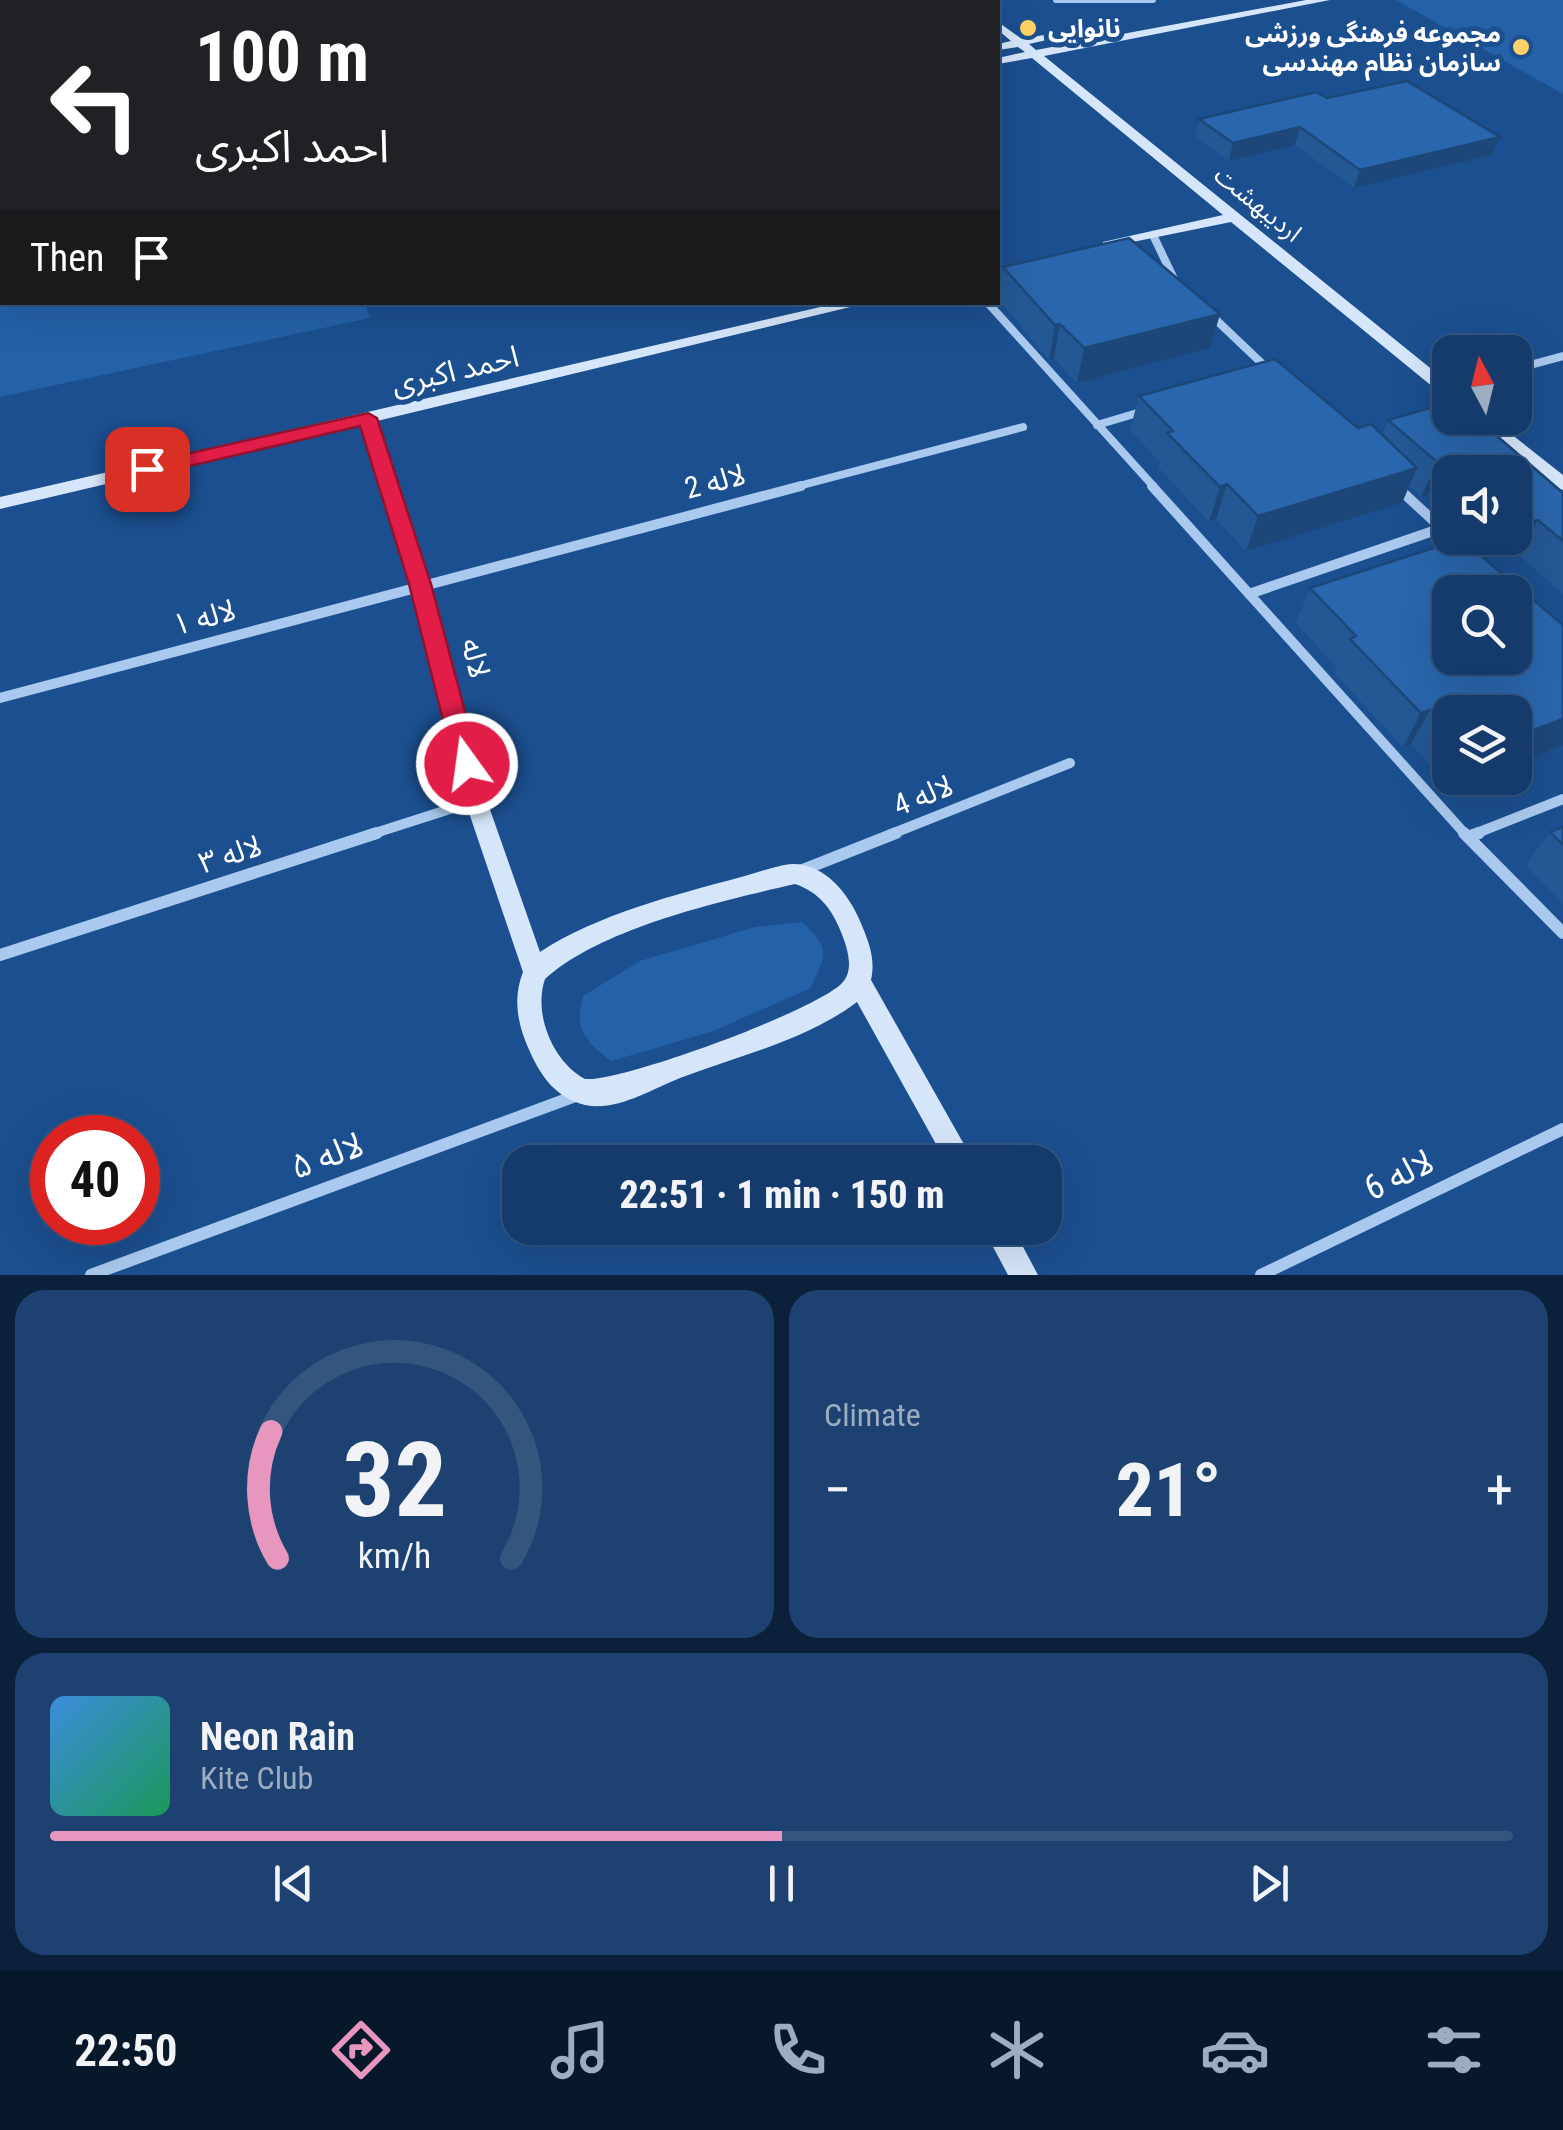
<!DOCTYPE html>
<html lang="en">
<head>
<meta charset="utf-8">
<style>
	body { margin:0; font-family:"Roboto Condensed","Noto Sans Arabic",sans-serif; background:#1d4271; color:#f1f3f6; height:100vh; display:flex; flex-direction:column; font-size:38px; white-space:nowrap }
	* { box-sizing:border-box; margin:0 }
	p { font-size:32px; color:#9dadc1 }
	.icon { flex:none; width:55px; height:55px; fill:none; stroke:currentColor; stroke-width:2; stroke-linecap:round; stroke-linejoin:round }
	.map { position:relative; height:1275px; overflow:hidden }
	.details { display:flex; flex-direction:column; gap:15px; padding:15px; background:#0b203b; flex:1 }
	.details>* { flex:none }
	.hud { position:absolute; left:0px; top:0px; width:1000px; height:305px; box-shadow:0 10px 40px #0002,0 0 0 2px #33557e; background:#202124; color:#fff; overflow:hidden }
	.needle { width:65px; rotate:353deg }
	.tools { position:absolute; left:1432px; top:335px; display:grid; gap:20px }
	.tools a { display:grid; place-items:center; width:100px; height:100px; border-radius:20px; background:#143b6b; box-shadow:0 10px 40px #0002,0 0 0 2px #33557e; font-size:50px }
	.speed { position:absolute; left:30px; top:1115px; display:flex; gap:20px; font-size:50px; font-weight:700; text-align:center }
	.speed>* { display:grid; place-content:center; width:130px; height:130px; border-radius:50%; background:#143b6b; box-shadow:0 10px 40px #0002,0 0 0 2px #33557e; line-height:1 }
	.speed .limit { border:15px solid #d22; background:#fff; color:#111 }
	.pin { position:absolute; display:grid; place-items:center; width:85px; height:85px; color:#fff; margin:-42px; border-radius:20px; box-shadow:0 5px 15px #0006 }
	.me { position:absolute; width:110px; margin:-55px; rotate:346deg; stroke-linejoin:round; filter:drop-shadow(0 0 8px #0008) }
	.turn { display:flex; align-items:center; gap:35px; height:210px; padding:0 30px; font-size:45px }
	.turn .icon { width:130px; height:130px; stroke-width:2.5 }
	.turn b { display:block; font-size:70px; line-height:85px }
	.then { display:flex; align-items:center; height:95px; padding:0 30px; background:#0003; gap:20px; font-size:38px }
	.big { font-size:75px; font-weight:800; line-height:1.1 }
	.details .tile { flex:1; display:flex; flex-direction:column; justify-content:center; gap:15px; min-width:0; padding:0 35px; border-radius:30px; background:#1d4271 }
	.details .dial { align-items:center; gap:0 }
	.dial svg { height:260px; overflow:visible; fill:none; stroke:#33557e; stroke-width:7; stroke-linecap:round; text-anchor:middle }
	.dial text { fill:#f1f3f6; stroke:none }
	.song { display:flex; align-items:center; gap:30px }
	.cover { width:120px; height:120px; border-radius:15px; background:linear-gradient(135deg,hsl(210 70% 55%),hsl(150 70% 35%)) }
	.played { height:10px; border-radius:5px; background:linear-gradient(90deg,#e797bd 50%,#33557e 50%) }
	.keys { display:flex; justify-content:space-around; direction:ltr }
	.heat { display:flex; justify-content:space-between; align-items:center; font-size:55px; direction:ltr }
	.details .tiles { flex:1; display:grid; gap:15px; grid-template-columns:1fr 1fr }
	.tile:last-child { grid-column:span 2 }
	.trip { position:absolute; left:502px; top:1145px; width:560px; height:100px; border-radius:30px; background:#143b6b; box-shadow:0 10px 40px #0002,0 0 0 2px #33557e; font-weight:800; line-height:100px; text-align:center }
	.dock { display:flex; height:160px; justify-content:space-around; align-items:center; background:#08182b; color:#9dadc1 }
	.dock .icon { width:70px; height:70px }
	.dock .active { color:#e797bd }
	.dock b { font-size:45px; color:#f1f3f6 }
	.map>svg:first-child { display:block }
	.green { fill:#2461a8 }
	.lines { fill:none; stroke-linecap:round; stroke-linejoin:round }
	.street-far3 { stroke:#a9c9ee; stroke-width:6 }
	.street-far2 { stroke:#a9c9ee; stroke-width:8 }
	.street-far1 { stroke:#a9c9ee; stroke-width:10 }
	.street { stroke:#a9c9ee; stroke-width:12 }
	.secondary { fill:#d6e6fa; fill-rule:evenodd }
	.wall { fill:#245895 }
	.shaded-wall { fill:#1d4779 }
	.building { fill:#2a66ad; stroke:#1d4779; stroke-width:2.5; fill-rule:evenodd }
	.route { fill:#e11d48; stroke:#92132f; stroke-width:2.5 }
	.poi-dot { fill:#ffd166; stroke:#1b4f8f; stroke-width:4 }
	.labels { text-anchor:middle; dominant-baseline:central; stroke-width:10; stroke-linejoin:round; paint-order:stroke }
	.far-poi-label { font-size:25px; font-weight:bold; fill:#fff; stroke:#1b4f8f; text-anchor:start }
	.far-street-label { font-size:25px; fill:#fff; stroke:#1b4f8f }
	.street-label { font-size:30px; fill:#fff; stroke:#1b4f8f }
	.near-street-label { font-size:35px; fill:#fff; stroke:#1b4f8f }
</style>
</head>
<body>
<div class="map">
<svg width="1563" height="1275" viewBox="0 0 1563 1275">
	<rect width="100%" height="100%" fill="#1b4f8f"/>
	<!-- green -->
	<g class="green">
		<polygon points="1396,0 1563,0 1563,94"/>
		<polygon points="0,261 2,302 364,302 370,318 0,397"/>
		<path d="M802,922C831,949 826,954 811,988L711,1032L611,1061C586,1042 573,1028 583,996L640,961L755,927Z"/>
	</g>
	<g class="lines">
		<!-- street-far3 -->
		<g class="street-far3">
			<polyline points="1056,0 1153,0"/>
			<polyline points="366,2 382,0"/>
		</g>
		<!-- street-far2 -->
		<g class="street-far2">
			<polyline points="1153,235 1174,279"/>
			<polyline points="987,302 1155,488"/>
			<polyline points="1211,315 1271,372"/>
			<polyline points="1515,369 1563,356"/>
			<polyline points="1097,425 1144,411"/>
			<polyline points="791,488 1023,427"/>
		</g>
		<!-- street-far1 -->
		<g class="street-far1">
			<polyline points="1152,486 1466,835"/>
			<polyline points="1398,488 1450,536"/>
			<polyline points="1249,594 1442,528"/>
			<polyline points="0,698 801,486"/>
			<polyline points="369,835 475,801"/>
			<polyline points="889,835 1070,763"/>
			<polyline points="1472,835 1563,799"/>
		</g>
		<!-- street -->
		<g class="street">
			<polyline points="1464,833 1563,933"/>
			<polyline points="1468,837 1479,833"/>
			<polyline points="800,871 896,833"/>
			<polyline points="0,955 377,833"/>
			<polyline points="91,1275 578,1095"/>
			<polyline points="1261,1275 1563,1129"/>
		</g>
		<!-- secondary -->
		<g class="secondary">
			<polygon points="959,0 973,0 975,2 961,2"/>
			<polygon points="1306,0 1330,0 1044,56 1450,384 1450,397 1444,396 1231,222 1103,248 1103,242 1223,215 1032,58 998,64 998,58 1025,52 1018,47 998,50 998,44 1011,41 998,30 998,22 1022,39 1076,29 1082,32 1029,44 1036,50"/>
			<rect x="0" y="87" width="2" height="8"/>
			<rect x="0" y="225" width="2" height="8"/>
			<rect x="0" y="243" width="2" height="8"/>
			<path d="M842,302H871L377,421L430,584L487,801L540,952C598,914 675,895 741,877C757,873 777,865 793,864C826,864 849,895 860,921C868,940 876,958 871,980L974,1162H946L857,1002C805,1041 740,1055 680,1078C652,1089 616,1112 585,1105C557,1098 542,1078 531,1054C518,1027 512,1000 523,972L465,801L410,584L361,424L0,509V497ZM795,884C819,892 832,909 841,932C847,947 855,970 842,983C817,1010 622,1082 585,1079C553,1062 533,1014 545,979C601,928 721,901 795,884Z"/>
			<polygon points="1473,418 1491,418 1563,475 1563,490 1557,488"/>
			<polygon points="983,1228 1013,1228 1038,1275 1008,1275"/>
		</g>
	</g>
	<!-- wall -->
	<g class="wall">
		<polygon points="848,0 954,0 955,1 954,2 851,2"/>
		<polygon points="1327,98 1500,137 1492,155 1354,188 1295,145 1229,161 1195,137 1199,119"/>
		<polygon points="1003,267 1220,314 1210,348 1077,383 1054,358 1049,360 999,300"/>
		<polygon points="1139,396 1358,428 1382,435 1388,420 1481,431 1563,493 1563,594 1519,555 1509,558 1496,545 1487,548 1475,538 1515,538 1515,472 1450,472 1450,514 1428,495 1421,497 1409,486 1402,503 1246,551 1216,519 1209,522 1158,467 1160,462 1130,430"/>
		<polygon points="1310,588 1563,625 1563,745 1515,763 1450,712 1450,778 1477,778 1451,788 1411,744 1403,747 1334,673 1337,668 1296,623"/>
		<polygon points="1563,827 1563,904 1526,865 1550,832"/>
	</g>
	<!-- shaded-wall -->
	<g class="shaded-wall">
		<polygon points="252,0 308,0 291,2 253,2"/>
		<polygon points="2,35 2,67 0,68 0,36"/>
		<polygon points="1300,127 1295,145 1229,161 1233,143"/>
		<polygon points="1500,137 1492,155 1354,188 1360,170"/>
		<polygon points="1220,314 1210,348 1077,383 1084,348"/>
		<polygon points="1060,324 1054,358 1049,360 1055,325"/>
		<polygon points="1445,460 1428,495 1421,497 1437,462"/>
		<polygon points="1417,468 1402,503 1246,551 1258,516"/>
		<polygon points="1227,484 1216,519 1209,522 1220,487"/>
		<polygon points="1538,520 1519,555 1509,558 1528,522"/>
		<polygon points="1493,538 1500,538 1496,545 1487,548"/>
		<polygon points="1430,710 1411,744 1403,747 1421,713"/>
		<polygon points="1563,719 1563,745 1515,763 1515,737"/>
		<polygon points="1457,778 1477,778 1451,788"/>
	</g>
	<!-- building -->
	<g class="building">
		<polygon points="0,0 54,0 54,2 2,2 2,35 0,36"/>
		<polygon points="163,0 255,0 256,2 163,2"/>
		<polygon points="599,0 608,0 610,2 575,2"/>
		<polygon points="687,0 758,0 761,2 689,2"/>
		<polygon points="885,0 954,0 955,1 944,2 888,2"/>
		<polygon points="1407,81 1500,137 1360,170 1300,127 1233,143 1199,119 1316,92 1327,98"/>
		<polygon points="1129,238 1220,314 1084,348 1060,324 1055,325 1003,267"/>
		<polygon points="1275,359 1358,428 1371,424 1417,468 1258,516 1227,484 1220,487 1167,433 1173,431 1139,396"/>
		<polygon points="1448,403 1450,405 1450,418 1465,418 1481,431 1489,429 1563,493 1563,541 1538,520 1528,522 1515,511 1515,472 1459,472 1445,460 1437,462 1388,420"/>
		<path d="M1461,539L1563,625V719L1515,737V712H1450V731L1430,710L1421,713L1350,639L1356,636L1310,588ZM1450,592H1515V658H1450Z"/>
		<polygon points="1563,827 1563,845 1550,832"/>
	</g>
	<!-- route -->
	<polygon class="route" points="368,413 377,418 431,584 479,764 476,771 458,771 454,764 409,584 360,426 147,476 137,469 147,463"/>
	<!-- markers -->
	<g class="poi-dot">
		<circle cx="1028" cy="28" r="10"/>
		<circle cx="1521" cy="47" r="10"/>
	</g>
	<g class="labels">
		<!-- far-poi labels -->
		<g class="far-poi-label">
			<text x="1048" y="28">نانوایی</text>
			<text x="1501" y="33" text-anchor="end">مجموعه فرهنگی ورزشی<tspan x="1501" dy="29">سازمان نظام مهندسی</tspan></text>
		</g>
		<!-- far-street labels -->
		<g class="far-street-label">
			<text transform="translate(1258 204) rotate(39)">اردیبهشت</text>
		</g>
		<!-- street labels -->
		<g class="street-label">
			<text transform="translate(455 370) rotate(-13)">احمد اکبری</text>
			<text transform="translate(715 481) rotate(-15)">لاله 2</text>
			<text transform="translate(204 617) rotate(-15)">لاله ۱</text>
			<text transform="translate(476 658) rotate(76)">لاله</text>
			<text transform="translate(923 795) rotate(-22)">لاله 4</text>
			<text transform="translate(230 854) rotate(-18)">لاله ۳</text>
		</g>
		<!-- near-street labels -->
		<g class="near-street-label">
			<text transform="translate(327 1156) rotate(-20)">لاله ۵</text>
			<text transform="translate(1399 1175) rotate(-26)">لاله 6</text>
		</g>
	</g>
</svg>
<div class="tools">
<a><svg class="needle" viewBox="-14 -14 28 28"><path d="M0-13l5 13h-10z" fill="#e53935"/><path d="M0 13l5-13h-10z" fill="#9dadc1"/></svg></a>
<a><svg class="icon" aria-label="sound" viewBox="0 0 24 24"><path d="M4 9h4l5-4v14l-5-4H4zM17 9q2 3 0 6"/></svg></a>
<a><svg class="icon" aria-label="search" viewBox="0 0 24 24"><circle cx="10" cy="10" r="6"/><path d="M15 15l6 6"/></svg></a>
<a><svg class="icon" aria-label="layers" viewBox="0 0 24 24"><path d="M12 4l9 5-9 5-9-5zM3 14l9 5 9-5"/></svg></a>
</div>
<div class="speed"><div class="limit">40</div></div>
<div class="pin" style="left:147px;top:469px;background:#d93025"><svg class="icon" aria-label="arrive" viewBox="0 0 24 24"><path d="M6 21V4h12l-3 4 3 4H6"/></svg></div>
<svg class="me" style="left:467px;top:764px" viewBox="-20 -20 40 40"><circle r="17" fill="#e11d48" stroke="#fff" stroke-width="3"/><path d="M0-11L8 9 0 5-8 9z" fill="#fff"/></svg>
<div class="trip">22:51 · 1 min · 150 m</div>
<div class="hud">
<div class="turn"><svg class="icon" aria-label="left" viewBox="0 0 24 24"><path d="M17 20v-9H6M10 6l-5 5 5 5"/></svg><div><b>100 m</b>احمد اکبری</div></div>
<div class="then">Then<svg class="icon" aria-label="arrive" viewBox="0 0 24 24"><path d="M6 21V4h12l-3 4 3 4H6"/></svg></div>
</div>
</div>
<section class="details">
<div class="tiles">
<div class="tile dial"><svg viewBox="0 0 100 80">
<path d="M14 69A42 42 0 1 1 86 69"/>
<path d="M14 69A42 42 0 0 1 12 30" stroke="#e797bd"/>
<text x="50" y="56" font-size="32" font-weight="700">32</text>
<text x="50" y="72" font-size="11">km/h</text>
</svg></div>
<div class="tile"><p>Climate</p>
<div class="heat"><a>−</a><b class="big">21°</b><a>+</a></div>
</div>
<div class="tile">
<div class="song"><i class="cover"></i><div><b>Neon Rain</b><p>Kite Club</p></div></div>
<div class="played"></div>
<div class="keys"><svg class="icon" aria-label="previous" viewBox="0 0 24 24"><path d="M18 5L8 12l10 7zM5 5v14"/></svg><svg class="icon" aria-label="pause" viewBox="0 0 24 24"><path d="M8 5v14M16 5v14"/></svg><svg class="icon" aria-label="next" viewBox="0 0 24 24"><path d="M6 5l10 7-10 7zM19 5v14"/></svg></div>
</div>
</div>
</section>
<nav class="dock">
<b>22:50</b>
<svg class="icon active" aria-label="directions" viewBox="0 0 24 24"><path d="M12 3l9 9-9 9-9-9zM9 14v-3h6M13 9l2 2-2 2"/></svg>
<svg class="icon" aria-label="music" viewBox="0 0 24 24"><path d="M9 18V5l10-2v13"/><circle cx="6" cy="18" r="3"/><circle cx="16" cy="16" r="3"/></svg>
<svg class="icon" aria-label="phone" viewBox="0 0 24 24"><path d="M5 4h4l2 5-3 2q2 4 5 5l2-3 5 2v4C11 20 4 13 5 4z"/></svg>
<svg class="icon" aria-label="climate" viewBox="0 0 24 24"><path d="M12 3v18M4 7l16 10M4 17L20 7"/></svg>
<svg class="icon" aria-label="car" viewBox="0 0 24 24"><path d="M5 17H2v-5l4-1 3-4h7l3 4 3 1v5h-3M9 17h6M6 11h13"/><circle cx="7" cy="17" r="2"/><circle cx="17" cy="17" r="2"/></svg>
<svg class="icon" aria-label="filters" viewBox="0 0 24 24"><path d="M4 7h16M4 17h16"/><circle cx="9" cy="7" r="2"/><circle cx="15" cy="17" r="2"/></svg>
</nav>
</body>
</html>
